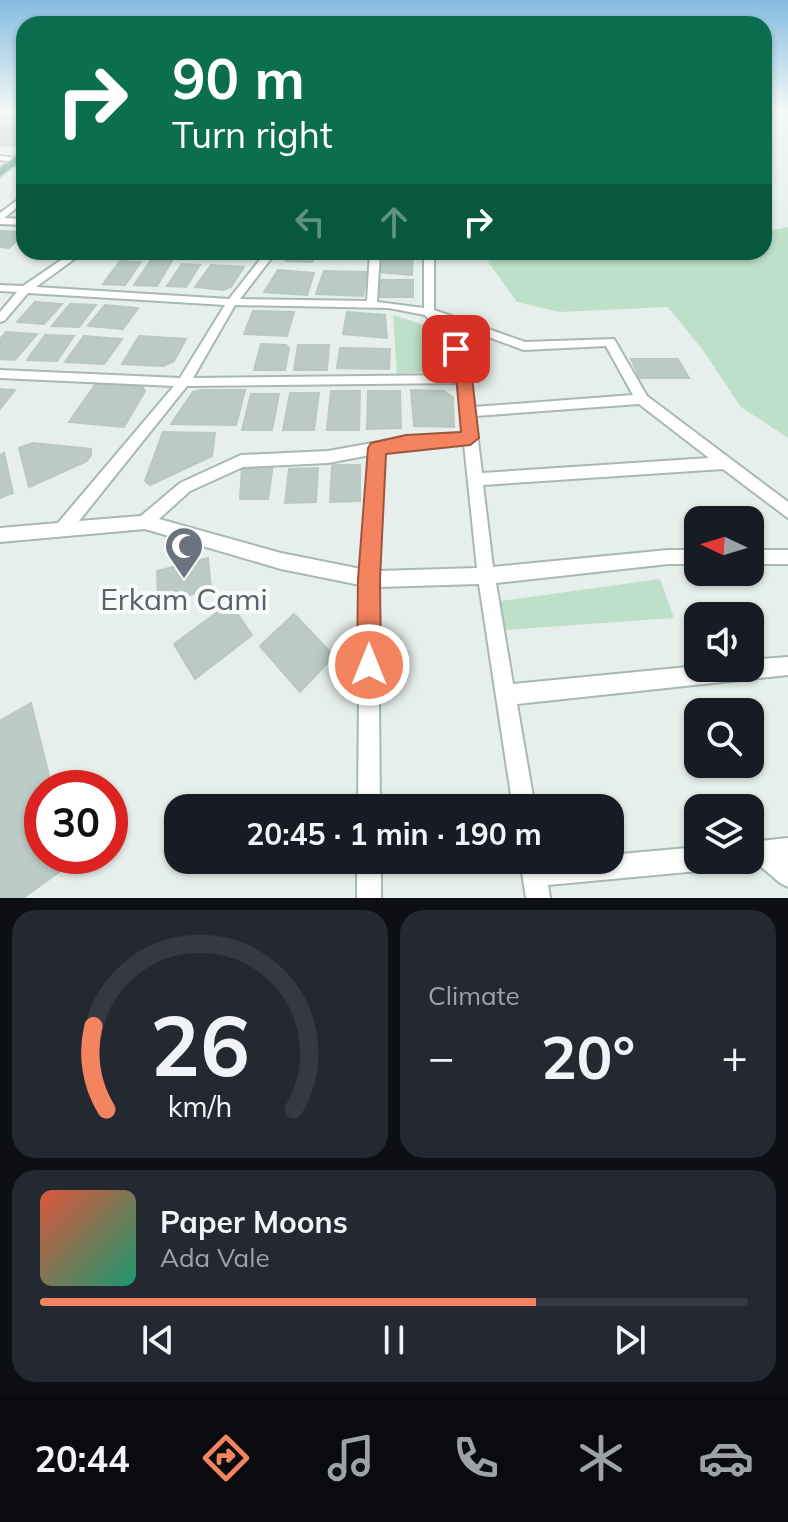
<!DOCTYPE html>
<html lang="en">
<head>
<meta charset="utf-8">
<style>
	body { margin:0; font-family:Mulish,sans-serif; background:#242831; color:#f1f3f6; height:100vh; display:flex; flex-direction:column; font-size:30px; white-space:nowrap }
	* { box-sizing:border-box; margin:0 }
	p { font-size:26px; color:#9ea1a6 }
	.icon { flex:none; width:44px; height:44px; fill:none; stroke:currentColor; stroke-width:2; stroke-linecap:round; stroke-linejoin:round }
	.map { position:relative; height:898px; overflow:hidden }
	.drawer { display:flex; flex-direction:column; gap:12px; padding:12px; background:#0d0f14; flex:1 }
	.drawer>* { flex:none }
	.hud { position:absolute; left:16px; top:16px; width:756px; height:244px; border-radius:24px; box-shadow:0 2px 6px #0004; background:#0b6e4f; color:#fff; overflow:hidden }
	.needle { width:52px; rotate:274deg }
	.controls { position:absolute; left:684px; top:506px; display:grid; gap:16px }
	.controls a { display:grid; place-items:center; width:80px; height:80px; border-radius:16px; background:#171b24; box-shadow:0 2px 6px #0004; font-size:40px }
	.speed { position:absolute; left:24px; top:770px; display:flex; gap:16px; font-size:40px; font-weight:700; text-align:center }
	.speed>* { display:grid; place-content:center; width:104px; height:104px; border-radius:50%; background:#171b24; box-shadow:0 2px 6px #0004; line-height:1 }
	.speed .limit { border:12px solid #d22; background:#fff; color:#111 }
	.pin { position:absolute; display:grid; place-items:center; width:68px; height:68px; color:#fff; margin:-34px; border-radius:16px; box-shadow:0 4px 12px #0006 }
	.me { position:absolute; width:88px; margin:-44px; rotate:0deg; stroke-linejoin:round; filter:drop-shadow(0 0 6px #0008) }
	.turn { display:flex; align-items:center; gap:28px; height:168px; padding:0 24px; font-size:36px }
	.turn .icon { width:104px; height:104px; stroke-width:2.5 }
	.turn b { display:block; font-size:56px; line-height:68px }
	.lanes { display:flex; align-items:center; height:76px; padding:0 24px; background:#0003; justify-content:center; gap:40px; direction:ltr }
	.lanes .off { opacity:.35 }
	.big { font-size:60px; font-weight:700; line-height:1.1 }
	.drawer .card { flex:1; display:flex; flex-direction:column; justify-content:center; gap:12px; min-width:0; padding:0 28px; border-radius:24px; background:#242831 }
	.drawer .dial { align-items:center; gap:0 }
	.dial svg { height:208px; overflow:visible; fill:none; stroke:#363941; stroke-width:7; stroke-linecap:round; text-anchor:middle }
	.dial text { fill:#f1f3f6; stroke:none }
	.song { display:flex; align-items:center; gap:24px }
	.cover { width:96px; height:96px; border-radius:12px; background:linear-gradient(135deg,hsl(10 70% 55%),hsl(160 70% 35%)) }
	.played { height:8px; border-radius:4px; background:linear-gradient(90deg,#f4845f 70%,#363941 70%) }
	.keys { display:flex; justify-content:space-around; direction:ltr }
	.heat { display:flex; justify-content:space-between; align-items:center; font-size:44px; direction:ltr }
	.drawer .tiles { flex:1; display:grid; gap:12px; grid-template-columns:1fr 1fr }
	.card:last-child { grid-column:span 2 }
	.trip { position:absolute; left:164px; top:794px; width:460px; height:80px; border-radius:24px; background:#171b24; box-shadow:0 2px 6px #0004; font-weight:700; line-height:80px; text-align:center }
	.tab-bar { display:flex; height:128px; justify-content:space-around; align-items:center; background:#090b0e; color:#9ea1a6 }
	.tab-bar .icon { width:56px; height:56px }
	.tab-bar .on { color:#f4845f }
	.tab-bar b { font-size:36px; color:#f1f3f6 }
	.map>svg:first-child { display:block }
	.green { fill:#bfe0c8 }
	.building { fill:#bbcac4; stroke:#b8c9c2; stroke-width:2 }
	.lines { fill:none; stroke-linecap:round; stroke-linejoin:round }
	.minor-casing { stroke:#a8b8b2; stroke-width:4 }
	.major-casing { stroke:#c2cac8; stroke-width:4 }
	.minor { fill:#fff; fill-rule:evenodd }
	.major { fill:#6aa596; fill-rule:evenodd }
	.route { fill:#f4845f; stroke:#9f563e; stroke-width:2 }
	.labels { text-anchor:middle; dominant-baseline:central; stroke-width:8; stroke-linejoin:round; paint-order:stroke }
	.worship-label { font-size:30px; fill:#5b616d; stroke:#f7fbf9 }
</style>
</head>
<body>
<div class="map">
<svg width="788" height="898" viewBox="0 0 788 898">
	<rect width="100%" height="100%" fill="#e6efeb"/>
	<!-- green -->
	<g class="green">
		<polygon points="788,227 788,438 741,407 705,353 668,307 559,312 517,302 481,252 764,252 764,232"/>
		<polygon points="393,315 425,325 435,340 446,370 397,374"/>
		<polygon points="660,579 674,618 506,630 500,601"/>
	</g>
	<!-- building -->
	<g class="building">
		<polygon points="14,110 24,110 24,121 0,121"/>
		<polygon points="24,124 24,135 16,145 0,146 0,125"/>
		<polygon points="0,231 24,232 24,233 9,248 0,247"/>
		<polygon points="291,252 318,252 312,262 286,261"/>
		<polygon points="378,254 413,257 412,275 378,272"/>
		<polygon points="151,260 172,261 157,286 134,285"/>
		<polygon points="120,261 141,262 125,285 103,284"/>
		<polygon points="182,264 200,265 186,287 167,286"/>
		<polygon points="211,265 244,267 231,287 223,290 195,287"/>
		<polygon points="278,270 314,273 307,295 264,292"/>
		<polygon points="324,271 367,272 363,296 316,294"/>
		<polygon points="380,280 413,280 413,297 379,297"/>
		<polygon points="35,302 62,304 44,324 17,322"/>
		<polygon points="70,304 96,305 79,327 52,326"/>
		<polygon points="105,305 138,308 123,329 88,326"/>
		<polygon points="253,311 294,312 287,336 244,334"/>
		<polygon points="347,312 385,315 387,338 343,334"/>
		<polygon points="6,332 37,334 15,360 0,359 0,339"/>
		<polygon points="45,335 74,336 57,361 27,360"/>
		<polygon points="84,336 122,339 104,364 65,362"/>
		<polygon points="139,336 186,339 174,361 163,366 122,364"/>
		<polygon points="261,344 286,345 289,348 285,370 254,370"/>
		<polygon points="298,345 329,345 327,370 294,370"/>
		<polygon points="340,348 390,349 389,369 337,368"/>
		<polygon points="631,359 678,359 689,378 640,378"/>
		<polygon points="97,382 142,386 145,391 124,427 69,422"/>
		<polygon points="0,389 15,390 0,409"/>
		<polygon points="202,390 245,390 236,425 171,424 193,392"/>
		<polygon points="411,390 444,391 453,397 454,427 414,426"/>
		<polygon points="331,391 360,391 359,430 327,430"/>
		<polygon points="368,391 400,391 401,428 367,429"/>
		<polygon points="290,393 319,393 314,430 283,430"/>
		<polygon points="251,394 279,394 272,430 242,430"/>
		<polygon points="163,432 215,433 212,456 150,485 145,481"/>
		<polygon points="33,443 91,449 91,455 87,461 29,487 19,448"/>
		<polygon points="4,453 13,493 0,498 0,455"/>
		<polygon points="273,464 268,499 240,499 242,467"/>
		<polygon points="332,465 360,465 360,501 330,502"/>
		<polygon points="318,468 316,502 285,503 289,469"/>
		<polygon points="208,558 211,589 158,604 157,571"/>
		<polygon points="230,603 252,635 195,679 174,644"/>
		<polygon points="294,614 334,656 300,692 260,646"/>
		<polygon points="31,703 52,788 42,788 42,856 68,856 70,864 23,898 1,898 0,721"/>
	</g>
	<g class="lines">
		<defs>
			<g id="minor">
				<polygon points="767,110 775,110 764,115 764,111"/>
				<polygon points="0,156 24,159 24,163 0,160"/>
				<polygon points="24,195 24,202 4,218 24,219 24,225 0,224 0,213"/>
				<path d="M73,252H84L36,287L229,299L266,252H276L240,299L367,301L370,252H380L377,302L424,308V252H434V310L525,342L614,339L647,396L788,502V518L723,469L483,485L493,567L668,550H698V564H668L496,583L513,684L698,666V668H750V660L788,657V675L517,704L535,808H513L479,584L378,587L380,808H358L360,585L281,569L145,529L0,542V528L58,523L174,386L0,378V370L180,378L225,305L28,293L4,321L0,322V312L17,292L0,291V285L23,286ZM235,305L389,308L425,315L449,344L457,375L193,378ZM442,320L524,350L606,346L633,395L474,407L470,379L461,343ZM458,383L463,433L406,437L328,451L241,455L180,483L141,516L79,521L187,386ZM639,404L709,458L482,473L475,416ZM464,444L477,568L378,571L384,452L406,447ZM370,455L361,569L281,553L159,519L190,491L243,467L328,463Z"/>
				<rect x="750" y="550" width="38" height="14"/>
				<polygon points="788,838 788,887 780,883 759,865 750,866 742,862 741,860 750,860 750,842"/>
				<polygon points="698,847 698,860 709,860 706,867 698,871 548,885 550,898 526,898 520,860 610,860 610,855"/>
				<rect x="357" y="860" width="24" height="38"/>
			</g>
			<polygon id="major" points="24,150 24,158 0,176 0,168"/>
		</defs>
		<!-- minor casing -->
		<use href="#minor" class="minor-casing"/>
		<!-- major casing -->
		<use href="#major" class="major-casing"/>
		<!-- minor -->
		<use href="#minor" class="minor"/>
		<!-- major -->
		<use href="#major" class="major"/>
	</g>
	<!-- sky -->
	<linearGradient id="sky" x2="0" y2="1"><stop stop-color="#84bce0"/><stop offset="0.47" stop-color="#f4f8f6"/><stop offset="1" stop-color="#f4f8f6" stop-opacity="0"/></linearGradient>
	<rect width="788" height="235" fill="url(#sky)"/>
	<!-- route -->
	<polygon class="route" points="456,344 464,349 473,386 479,438 470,445 386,454 380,579 381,665 378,674 369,677 361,674 357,665 358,579 368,448 371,443 406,435 461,432 457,386 449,349"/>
	<!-- icons -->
	<defs>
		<symbol id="mosque-pin" viewBox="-11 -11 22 30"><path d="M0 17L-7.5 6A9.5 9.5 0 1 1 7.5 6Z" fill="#6b7280" stroke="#f7fbf9"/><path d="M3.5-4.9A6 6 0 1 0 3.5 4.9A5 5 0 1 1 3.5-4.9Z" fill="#fff"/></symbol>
	</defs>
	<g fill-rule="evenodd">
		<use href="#mosque-pin" x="162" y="524" width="44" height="60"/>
	</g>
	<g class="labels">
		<!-- worship labels -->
		<g class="worship-label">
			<text x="184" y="599">Erkam Cami</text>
		</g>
	</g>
</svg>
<div class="controls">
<a><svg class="needle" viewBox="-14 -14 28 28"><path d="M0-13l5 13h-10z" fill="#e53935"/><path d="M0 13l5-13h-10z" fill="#9ea1a6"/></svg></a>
<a><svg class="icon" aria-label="sound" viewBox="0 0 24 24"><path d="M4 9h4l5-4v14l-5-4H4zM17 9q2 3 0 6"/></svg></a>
<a><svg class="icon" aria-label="search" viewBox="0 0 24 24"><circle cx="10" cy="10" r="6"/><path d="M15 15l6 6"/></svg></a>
<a><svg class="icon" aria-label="layers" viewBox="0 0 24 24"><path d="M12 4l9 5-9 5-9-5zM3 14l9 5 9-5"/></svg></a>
</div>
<div class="speed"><div class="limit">30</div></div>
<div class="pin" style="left:456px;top:349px;background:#d93025"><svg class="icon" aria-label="arrive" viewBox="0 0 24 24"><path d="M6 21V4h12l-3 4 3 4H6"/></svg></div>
<svg class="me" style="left:369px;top:665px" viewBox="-20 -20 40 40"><circle r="17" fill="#f4845f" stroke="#fff" stroke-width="3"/><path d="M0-11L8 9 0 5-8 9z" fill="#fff"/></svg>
<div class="trip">20:45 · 1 min · 190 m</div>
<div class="hud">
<div class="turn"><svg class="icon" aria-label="right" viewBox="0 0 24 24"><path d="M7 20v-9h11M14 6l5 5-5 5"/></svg><div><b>90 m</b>Turn right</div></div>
<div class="lanes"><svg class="icon off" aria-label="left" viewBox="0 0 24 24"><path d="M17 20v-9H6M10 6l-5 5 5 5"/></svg><svg class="icon off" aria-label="ahead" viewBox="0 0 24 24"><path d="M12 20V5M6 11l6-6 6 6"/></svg><svg class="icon" aria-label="right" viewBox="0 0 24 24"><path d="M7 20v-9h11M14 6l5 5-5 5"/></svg></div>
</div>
</div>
<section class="drawer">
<div class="tiles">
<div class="card dial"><svg viewBox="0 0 100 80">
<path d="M14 69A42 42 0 1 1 86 69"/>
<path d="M14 69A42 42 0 0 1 9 37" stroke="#f4845f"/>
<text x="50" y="56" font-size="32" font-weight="700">26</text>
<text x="50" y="72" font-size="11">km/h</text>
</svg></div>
<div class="card"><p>Climate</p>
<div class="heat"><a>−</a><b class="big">20°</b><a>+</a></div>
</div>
<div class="card">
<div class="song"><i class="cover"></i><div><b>Paper Moons</b><p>Ada Vale</p></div></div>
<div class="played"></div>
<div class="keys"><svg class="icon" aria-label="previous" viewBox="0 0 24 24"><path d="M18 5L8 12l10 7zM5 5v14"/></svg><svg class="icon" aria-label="pause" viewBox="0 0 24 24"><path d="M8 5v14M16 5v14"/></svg><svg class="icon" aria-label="next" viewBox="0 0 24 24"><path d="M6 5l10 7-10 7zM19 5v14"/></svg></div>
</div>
</div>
</section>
<nav class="tab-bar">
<b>20:44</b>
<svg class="icon on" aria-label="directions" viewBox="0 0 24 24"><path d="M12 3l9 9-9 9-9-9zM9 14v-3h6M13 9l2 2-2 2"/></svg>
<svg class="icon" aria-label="music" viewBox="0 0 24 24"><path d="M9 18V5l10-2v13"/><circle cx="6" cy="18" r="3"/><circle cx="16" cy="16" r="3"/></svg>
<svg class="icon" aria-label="phone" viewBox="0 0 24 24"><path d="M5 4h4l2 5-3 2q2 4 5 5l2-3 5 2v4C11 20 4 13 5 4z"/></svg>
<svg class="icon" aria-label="climate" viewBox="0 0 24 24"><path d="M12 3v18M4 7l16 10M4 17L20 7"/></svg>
<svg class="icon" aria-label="car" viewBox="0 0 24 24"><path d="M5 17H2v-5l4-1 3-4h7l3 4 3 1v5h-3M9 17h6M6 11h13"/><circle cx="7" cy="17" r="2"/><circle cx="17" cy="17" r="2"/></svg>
</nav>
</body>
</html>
